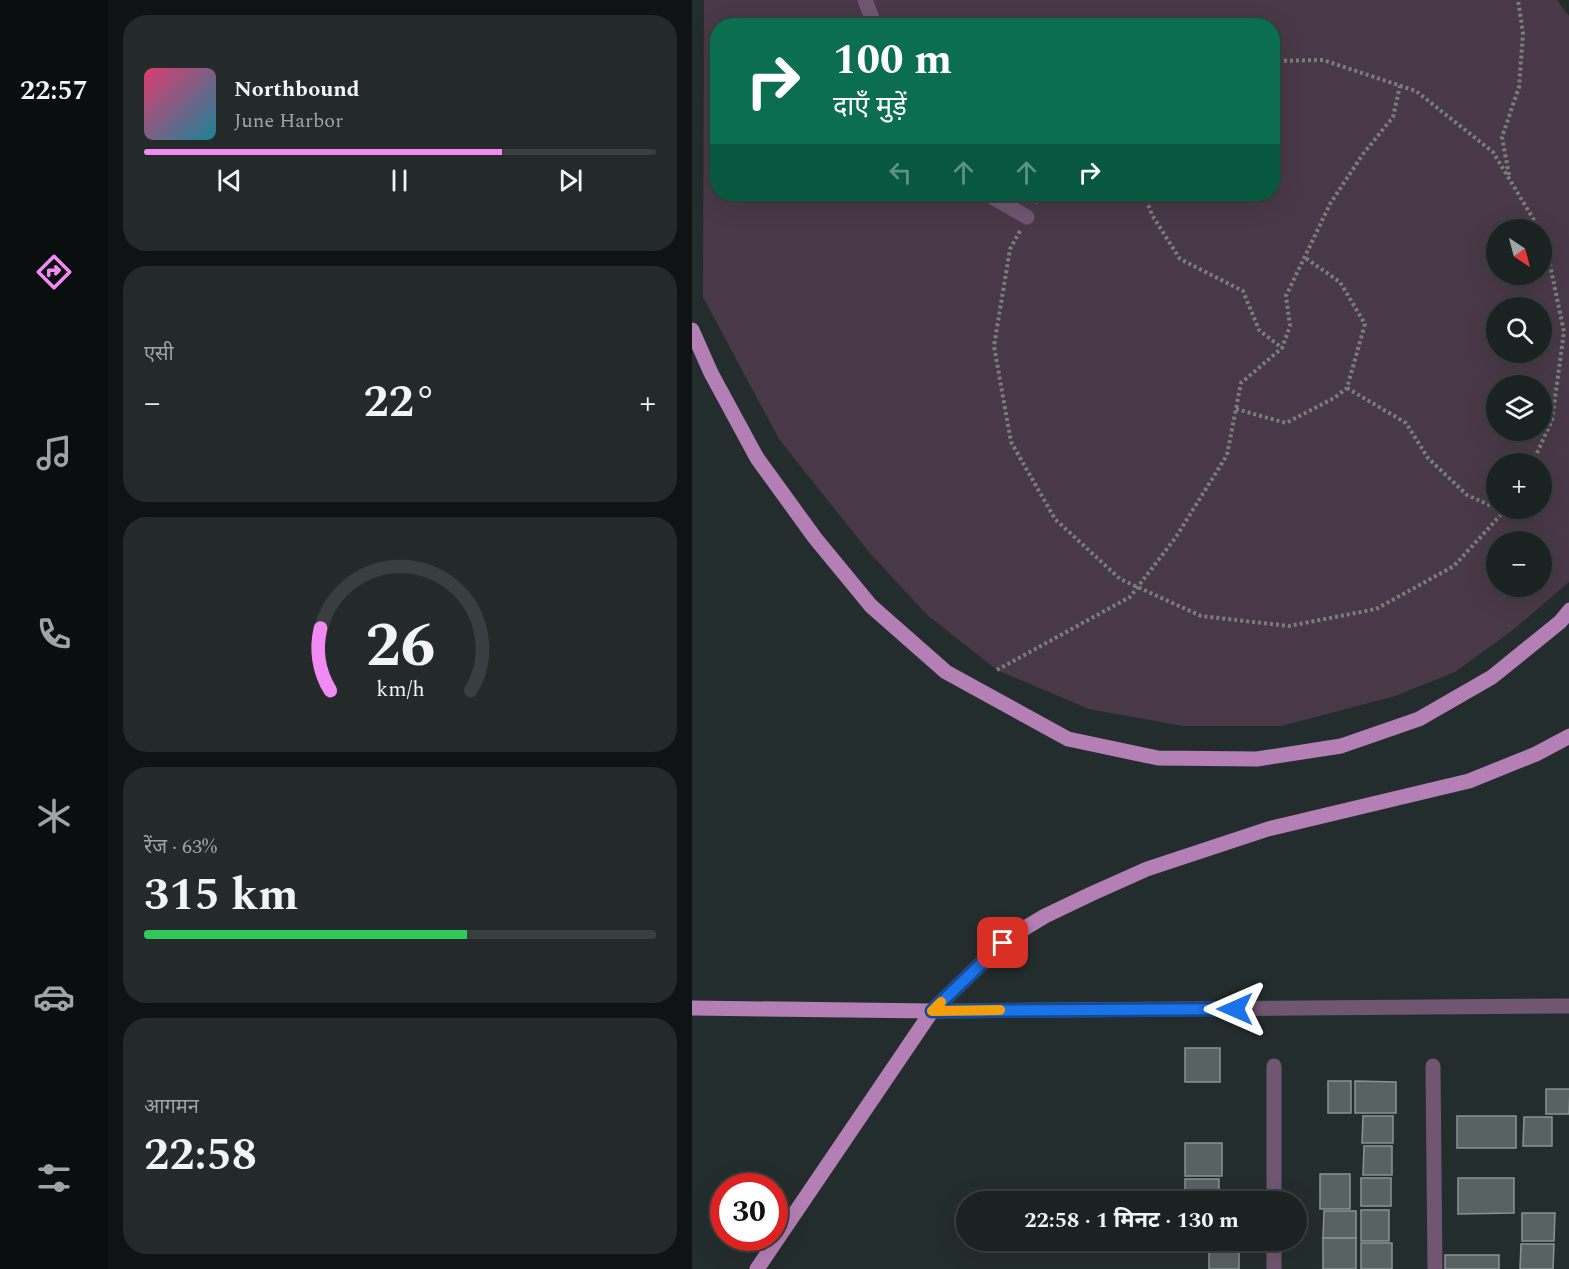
<!DOCTYPE html>
<html lang="hi">
<head>
<meta charset="utf-8">
<style>
	body { margin:0; font-family:Spectral,"Noto Sans Devanagari",serif; background:#242a2a; color:#f1f3f6; height:100vh; display:flex; flex-direction:column; font-size:22px; white-space:nowrap }
	* { box-sizing:border-box; margin:0 }
	p { font-size:20px; color:#a0a4a5 }
	.icon { flex:none; width:33px; height:33px; fill:none; stroke:currentColor; stroke-width:2; stroke-linecap:round; stroke-linejoin:round }
	.map { position:relative; flex:1; overflow:hidden }
	.sheet { display:flex; flex-direction:column; gap:15px; padding:15px; background:#0f1313; width:584px }
	.sheet>* { flex:none }
	.hud { position:absolute; left:18px; top:18px; width:570px; height:183px; border-radius:24px; box-shadow:0 6px 24px #0002,0 0 0 2px #393f40; background:#0b6e4f; color:#fff; overflow:hidden }
	.needle { width:39px; rotate:144deg }
	.tools { position:absolute; left:794px; top:219px; display:grid; gap:12px }
	.tools a { display:grid; place-items:center; width:66px; height:66px; border-radius:50%; background:#1b2222; box-shadow:0 6px 24px #0002,0 0 0 2px #393f40; font-size:30px }
	.speed { position:absolute; left:18px; top:1173px; display:flex; gap:12px; font-size:30px; font-weight:700; text-align:center }
	.speed>* { display:grid; place-content:center; width:78px; height:78px; border-radius:50%; background:#1b2222; box-shadow:0 6px 24px #0002,0 0 0 2px #393f40; line-height:1 }
	.speed .limit { border:9px solid #d22; background:#fff; color:#111 }
	.pin { position:absolute; display:grid; place-items:center; width:51px; height:51px; color:#fff; margin:-26px; border-radius:12px; box-shadow:0 3px 9px #0006 }
	.me { position:absolute; width:66px; margin:-33px; rotate:270deg; stroke-linejoin:round; filter:drop-shadow(0 0 4px #0008) }
	.turn { display:flex; align-items:center; gap:21px; height:126px; padding:0 24px; font-size:27px }
	.turn .icon { width:78px; height:78px; stroke-width:2.5 }
	.turn b { display:block; font-size:42px; line-height:51px }
	.lanes { display:flex; align-items:center; height:57px; padding:0 24px; background:#0003; justify-content:center; gap:30px; direction:ltr }
	.lanes .off { opacity:.35 }
	.big { font-size:45px; font-weight:700; line-height:1.1 }
	.sheet .widget { flex:1; display:flex; flex-direction:column; justify-content:center; gap:9px; min-width:0; padding:0 21px; border-radius:24px; background:#242a2a }
	.sheet .dial { align-items:center; gap:0 }
	.dial svg { height:156px; overflow:visible; fill:none; stroke:#393f40; stroke-width:7; stroke-linecap:round; text-anchor:middle }
	.dial text { fill:#f1f3f6; stroke:none }
	.song { display:flex; align-items:center; gap:18px }
	.cover { width:72px; height:72px; border-radius:9px; background:linear-gradient(135deg,hsl(340 70% 55%),hsl(190 70% 35%)) }
	.played { height:6px; border-radius:3px; background:linear-gradient(90deg,#f28af3 70%,#393f40 70%) }
	.keys { display:flex; justify-content:space-around; direction:ltr }
	.heat { display:flex; justify-content:space-between; align-items:center; font-size:33px; direction:ltr }
	.charge { height:9px; border-radius:4px; background:linear-gradient(90deg,#34c759 63%,#393f40 0) }
	.trip { position:absolute; left:264px; top:1191px; width:351px; height:60px; border-radius:30px; background:#1b2222; box-shadow:0 6px 24px #0002,0 0 0 2px #393f40; font-weight:700; line-height:60px; text-align:center }
	main { display:flex; flex:1; min-height:0 }
	.tabs { display:flex; flex-direction:column; width:108px; justify-content:space-around; align-items:center; background:#0b0e0e; color:#a0a4a5 }
	.tabs .icon { width:42px; height:42px }
	.tabs .on { color:#f28af3 }
	.tabs b { font-size:27px; color:#f1f3f6 }
	.map>svg:first-child { display:block }
	.green { fill:#493948; fill-rule:evenodd }
	.building { fill:#596263; stroke:#899393; stroke-width:1.5 }
	.lines { fill:none; stroke-linecap:round; stroke-linejoin:round }
	.path { stroke:#767e7e; stroke-width:4; stroke-dasharray:3 3; stroke-linecap:butt }
	.minor { stroke:#705670; stroke-width:15 }
	.major { stroke:#b47fb4; stroke-width:15 }
	.route-casing { stroke:#114b97; stroke-width:15 }
	.route { stroke:#1a73e8; stroke-width:10 }
	.slow { stroke:#f59e0b; stroke-width:10 }
</style>
</head>
<body>
<main>
<nav class="tabs">
<b>22:57</b>
<svg class="icon on" aria-label="directions" viewBox="0 0 24 24"><path d="M12 3l9 9-9 9-9-9zM9 14v-3h6M13 9l2 2-2 2"/></svg>
<svg class="icon" aria-label="music" viewBox="0 0 24 24"><path d="M9 18V5l10-2v13"/><circle cx="6" cy="18" r="3"/><circle cx="16" cy="16" r="3"/></svg>
<svg class="icon" aria-label="phone" viewBox="0 0 24 24"><path d="M5 4h4l2 5-3 2q2 4 5 5l2-3 5 2v4C11 20 4 13 5 4z"/></svg>
<svg class="icon" aria-label="climate" viewBox="0 0 24 24"><path d="M12 3v18M4 7l16 10M4 17L20 7"/></svg>
<svg class="icon" aria-label="car" viewBox="0 0 24 24"><path d="M5 17H2v-5l4-1 3-4h7l3 4 3 1v5h-3M9 17h6M6 11h13"/><circle cx="7" cy="17" r="2"/><circle cx="17" cy="17" r="2"/></svg>
<svg class="icon" aria-label="filters" viewBox="0 0 24 24"><path d="M4 7h16M4 17h16"/><circle cx="9" cy="7" r="2"/><circle cx="15" cy="17" r="2"/></svg>
</nav>
<section class="sheet">
<div class="widget">
<div class="song"><i class="cover"></i><div><b>Northbound</b><p>June Harbor</p></div></div>
<div class="played"></div>
<div class="keys"><svg class="icon" aria-label="previous" viewBox="0 0 24 24"><path d="M18 5L8 12l10 7zM5 5v14"/></svg><svg class="icon" aria-label="pause" viewBox="0 0 24 24"><path d="M8 5v14M16 5v14"/></svg><svg class="icon" aria-label="next" viewBox="0 0 24 24"><path d="M6 5l10 7-10 7zM19 5v14"/></svg></div>
</div>
<div class="widget"><p>एसी</p>
<div class="heat"><a>−</a><b class="big">22°</b><a>+</a></div>
</div>
<div class="widget dial"><svg viewBox="0 0 100 80">
<path d="M14 69A42 42 0 1 1 86 69"/>
<path d="M14 69A42 42 0 0 1 9 37" stroke="#f28af3"/>
<text x="50" y="56" font-size="32" font-weight="700">26</text>
<text x="50" y="72" font-size="11">km/h</text>
</svg></div>
<div class="widget"><p>रेंज · 63%</p><b class="big">315 km</b><div class="charge"></div></div>
<div class="widget"><p>आगमन</p><b class="big">22:58</b></div>
</section>
<div class="map">
<svg width="878" height="1269" viewBox="0 0 878 1269">
	<rect width="100%" height="100%" fill="#242d2d"/>
	<!-- green -->
	<path class="green" d="M12,0H865L878,17L877,582L822,629L763,672L703,696L589,726H491L397,709L305,670L234,614L177,552L87,439L11,297ZM26,26H580V194H26ZM804,230H849V274H804ZM804,308H849V352H804ZM804,386H849V430H804ZM804,464H849V508H804ZM804,542H849V586H804Z"/>
	<!-- building -->
	<g class="building">
		<rect x="493" y="1048" width="35" height="34"/>
		<rect x="636" y="1081" width="23" height="32"/>
		<polygon points="663,1081 704,1082 704,1113 663,1113"/>
		<polygon points="854,1089 878,1089 877,1114 854,1114"/>
		<polygon points="671,1116 701,1116 701,1143 670,1143"/>
		<rect x="765" y="1116" width="59" height="32"/>
		<polygon points="832,1117 860,1117 860,1146 831,1146"/>
		<rect x="493" y="1143" width="37" height="33"/>
		<polygon points="672,1146 700,1146 700,1175 671,1175"/>
		<rect x="628" y="1174" width="30" height="35"/>
		<rect x="669" y="1178" width="30" height="28"/>
		<polygon points="766,1178 822,1178 822,1213 766,1214"/>
		<rect x="493" y="1179" width="34" height="23"/>
		<rect x="669" y="1210" width="28" height="31"/>
		<polygon points="632,1211 664,1211 664,1238 631,1238"/>
		<polygon points="830,1213 863,1213 862,1241 830,1241"/>
		<rect x="631" y="1238" width="33" height="31"/>
		<rect x="517" y="1240" width="30" height="29"/>
		<rect x="669" y="1243" width="31" height="26"/>
		<polygon points="829,1244 862,1244 861,1269 828,1269"/>
		<rect x="753" y="1255" width="54" height="14"/>
	</g>
	<g class="lines">
		<!-- path -->
		<g class="path">
			<polyline points="580,61 631,60 724,91 801,152 848,230"/>
			<polyline points="817,175 810,137 827,87 831,33 826,0"/>
			<polyline points="452,194 460,215 488,259 551,291 567,330 590,348"/>
			<polyline points="343,203 348,194"/>
			<polyline points="328,231 318,249 302,346 319,442 363,519 428,579 509,616 597,626 684,609 762,566 815,508"/>
			<polyline points="655,388 714,423 736,458 775,495 804,508"/>
			<polyline points="544,409 594,423 642,398 655,388 673,324 648,282 612,257"/>
			<polyline points="840,464 860,420 872,332 852,236 849,231"/>
			<polyline points="305,670 438,597 484,537 535,455 549,383 590,348 598,326 594,296 638,204 671,154 701,117 708,86"/>
		</g>
		<!-- minor -->
		<g class="minor">
			<polyline points="173,0 183,26"/>
			<polyline points="295,194 335,217"/>
			<polyline points="240,1011 878,1006"/>
			<polyline points="582,1066 582,1202"/>
			<polyline points="741,1066 743,1269"/>
			<polyline points="582,1240 582,1269"/>
		</g>
		<!-- major -->
		<g class="major">
			<polyline points="0,330 19,373 65,458 123,538 179,606 254,672 376,739 466,758 565,759 649,746 727,719 800,677 868,622 878,610"/>
			<polyline points="0,1008 240,1011"/>
			<polyline points="65,1269 240,1011 311,943 328,931 353,916 399,894 455,869 576,829 777,781 844,754 878,736"/>
		</g>
	</g>
	<g class="lines">
		<defs>
			<polyline id="route" points="311,943 240,1011 543,1009"/>
		</defs>
		<!-- route casing -->
		<use href="#route" class="route-casing"/>
		<!-- route -->
		<use href="#route" class="route"/>
		<!-- slow -->
		<polyline class="slow" points="249,1002 240,1011 308,1010"/>
	</g>
</svg>
<div class="tools">
<a><svg class="needle" viewBox="-14 -14 28 28"><path d="M0-13l5 13h-10z" fill="#e53935"/><path d="M0 13l5-13h-10z" fill="#a0a4a5"/></svg></a>
<a><svg class="icon" aria-label="search" viewBox="0 0 24 24"><circle cx="10" cy="10" r="6"/><path d="M15 15l6 6"/></svg></a>
<a><svg class="icon" aria-label="layers" viewBox="0 0 24 24"><path d="M12 4l9 5-9 5-9-5zM3 14l9 5 9-5"/></svg></a>
<a>+</a>
<a>−</a>
</div>
<div class="speed"><div class="limit">30</div></div>
<div class="pin" style="left:311px;top:943px;background:#d93025"><svg class="icon" aria-label="arrive" viewBox="0 0 24 24"><path d="M6 21V4h12l-3 4 3 4H6"/></svg></div>
<svg class="me" style="left:543px;top:1009px" viewBox="-20 -20 40 40"><path d="M0-17L14 15 0 8-14 15z" fill="#1a73e8" stroke="#fff" stroke-width="4"/></svg>
<div class="trip">22:58 · 1 मिनट · 130 m</div>
<div class="hud">
<div class="turn"><svg class="icon" aria-label="right" viewBox="0 0 24 24"><path d="M7 20v-9h11M14 6l5 5-5 5"/></svg><div><b>100 m</b>दाएँ मुड़ें</div></div>
<div class="lanes"><svg class="icon off" aria-label="left" viewBox="0 0 24 24"><path d="M17 20v-9H6M10 6l-5 5 5 5"/></svg><svg class="icon off" aria-label="ahead" viewBox="0 0 24 24"><path d="M12 20V5M6 11l6-6 6 6"/></svg><svg class="icon off" aria-label="ahead" viewBox="0 0 24 24"><path d="M12 20V5M6 11l6-6 6 6"/></svg><svg class="icon" aria-label="right" viewBox="0 0 24 24"><path d="M7 20v-9h11M14 6l5 5-5 5"/></svg></div>
</div>
</div>
</main>
</body>
</html>
